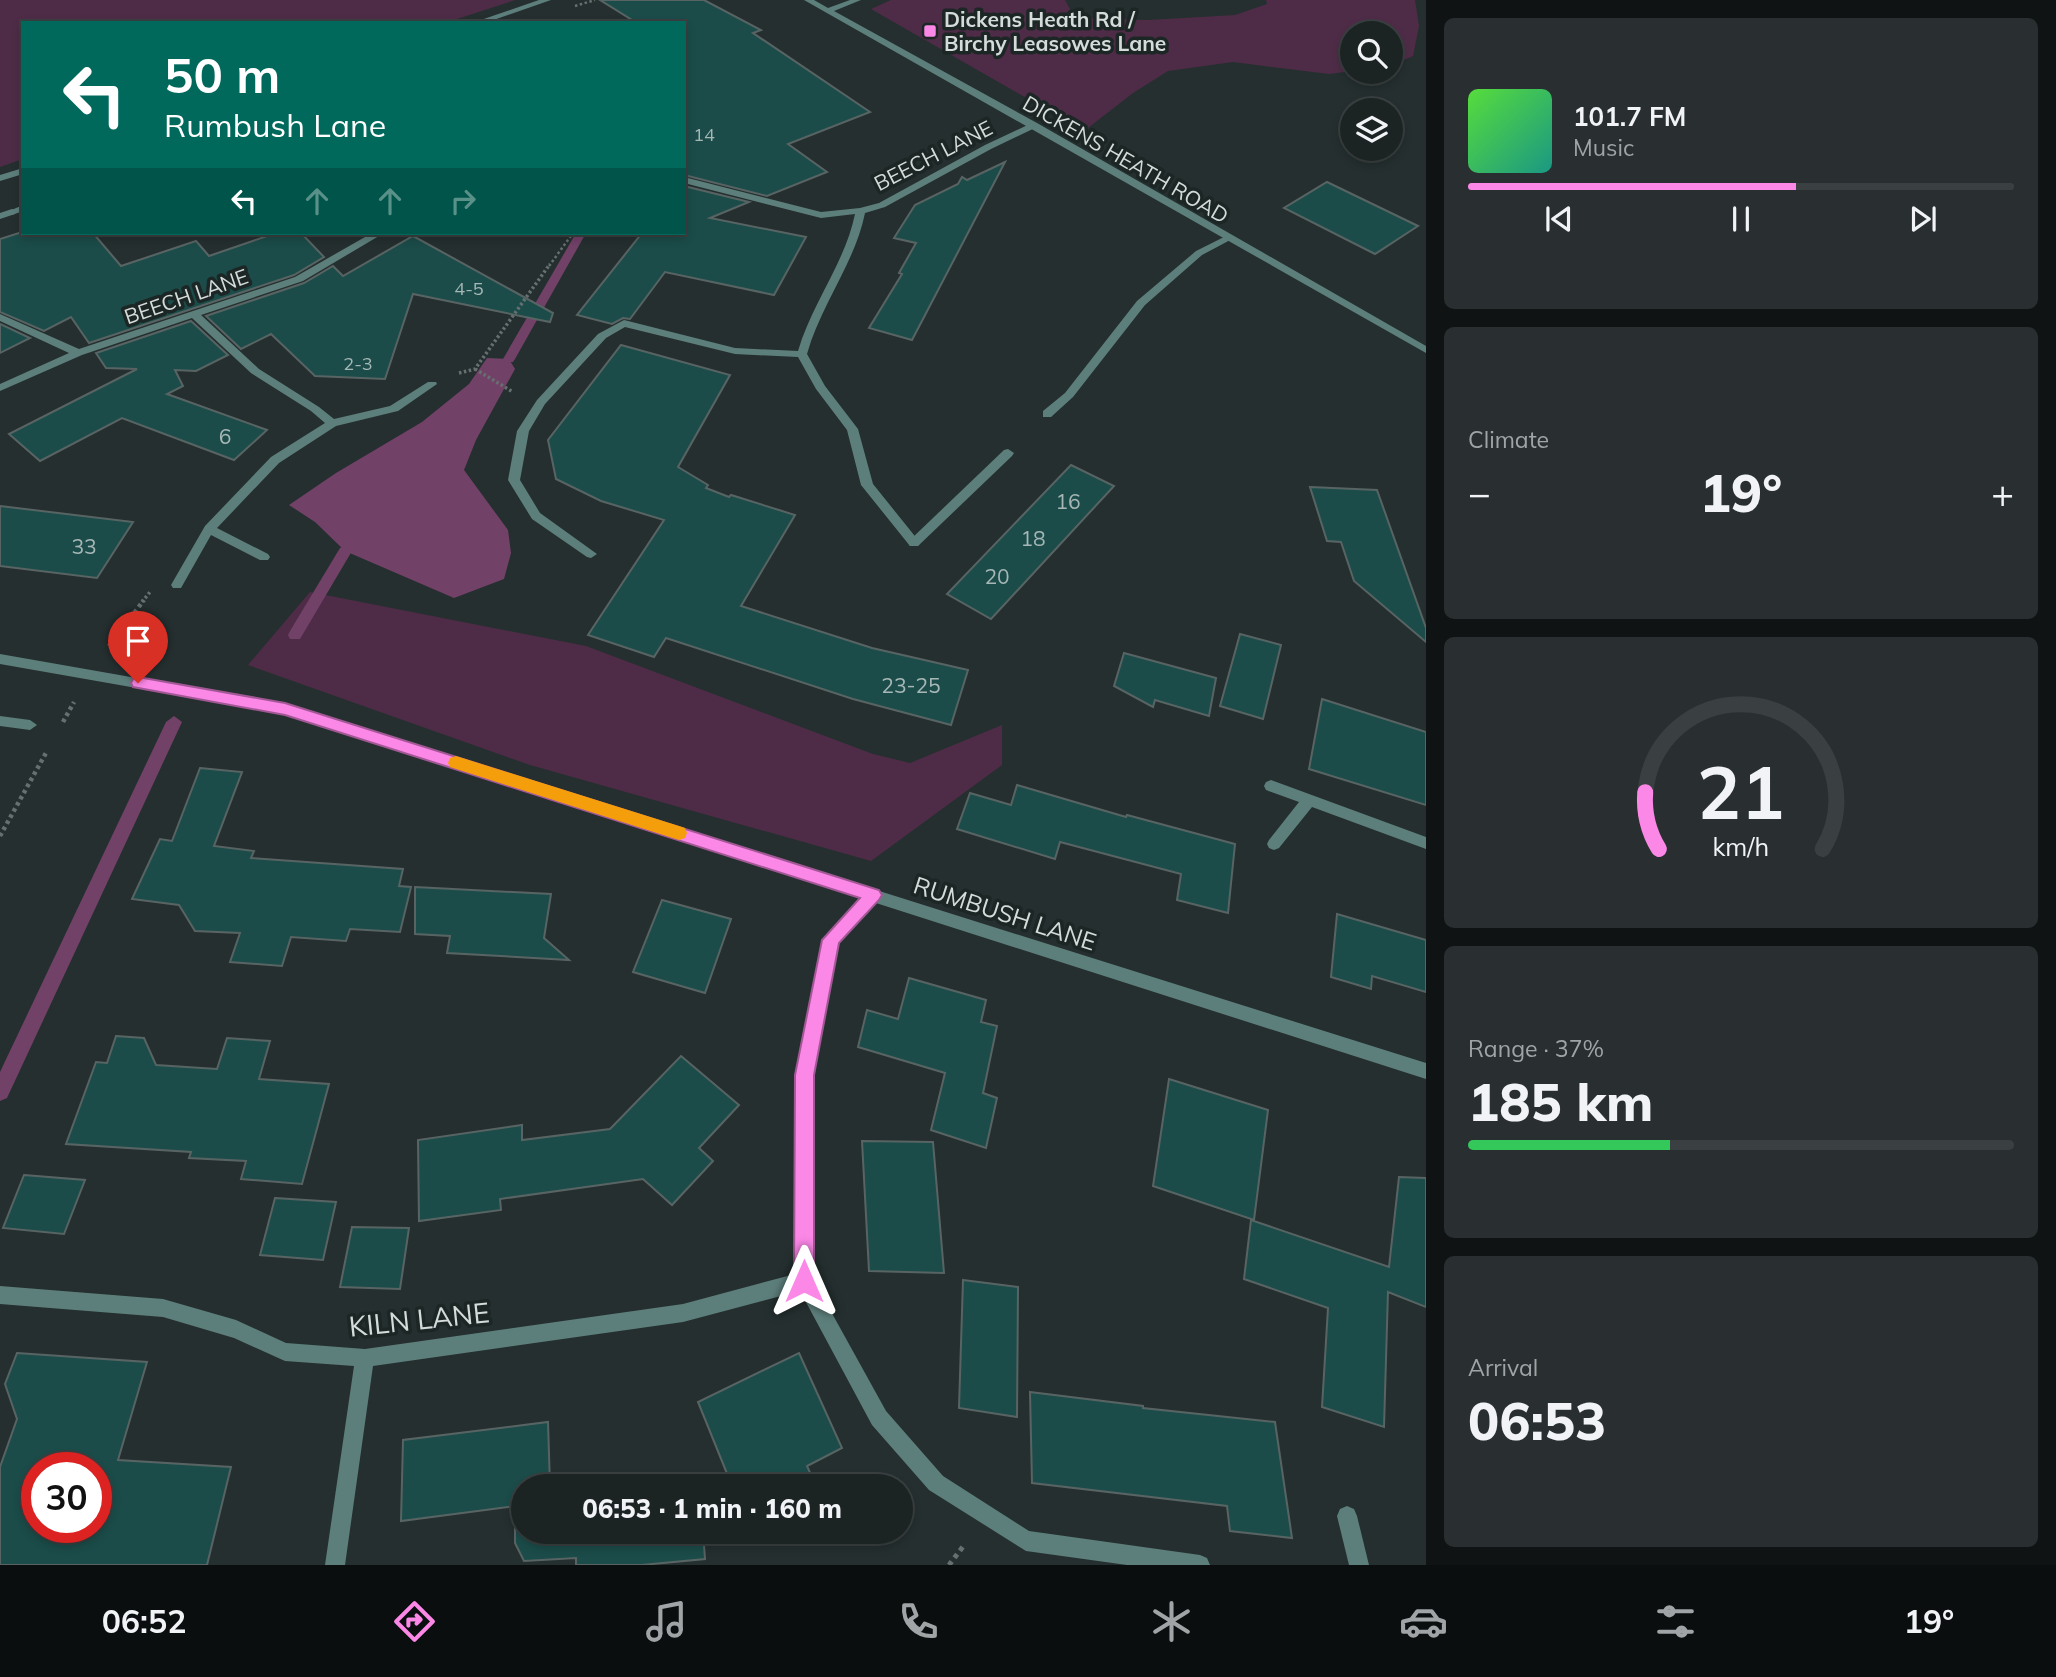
<!DOCTYPE html>
<html lang="en">
<head>
<meta charset="utf-8">
<style>
	body { margin:0; font-family:Mulish,sans-serif; background:#292f30; color:#f1f3f6; height:100vh; display:flex; flex-direction:column; font-size:26px; white-space:nowrap }
	* { box-sizing:border-box; margin:0 }
	p { font-size:23px; color:#a0a4a6 }
	.icon { flex:none; width:38px; height:38px; fill:none; stroke:currentColor; stroke-width:2; stroke-linecap:round; stroke-linejoin:round }
	.map { position:relative; flex:1; overflow:hidden }
	.side { display:flex; flex-direction:column; gap:18px; padding:18px; background:#0f1313; width:630px }
	.side>* { flex:none }
	.hud { position:absolute; left:21px; top:21px; width:665px; height:214px; border-radius:0px; box-shadow:0 4px 10px #0003,0 0 0 2px #3a4041; background:#00695c; color:#fff; overflow:hidden }
	.controls { position:absolute; left:1340px; top:21px; display:grid; gap:14px }
	.controls a { display:grid; place-items:center; width:63px; height:63px; border-radius:50%; background:#1c2323; box-shadow:0 4px 10px #0003,0 0 0 2px #3a4041; font-size:35px }
	.speed { position:absolute; left:21px; top:1452px; display:flex; gap:14px; font-size:35px; font-weight:700; text-align:center }
	.speed>* { display:grid; place-content:center; width:91px; height:91px; border-radius:50%; background:#1c2323; box-shadow:0 4px 10px #0003,0 0 0 2px #3a4041; line-height:1 }
	.speed .limit { border:10px solid #d22; background:#fff; color:#111 }
	.pin { position:absolute; display:grid; place-items:center; width:60px; height:60px; color:#fff; margin:-72px -30px; border-radius:50% 50% 50% 0; rotate:-45deg; box-shadow:0 0 7px #0007 }
	.pin .icon { rotate:45deg }
	.me { position:absolute; width:77px; margin:-38px; rotate:0deg; stroke-linejoin:round; filter:drop-shadow(0 0 5px #0008) }
	.turn { display:flex; align-items:center; gap:24px; height:147px; padding:0 28px; font-size:32px }
	.turn .icon { width:91px; height:91px; stroke-width:2.5 }
	.turn b { display:block; font-size:49px; line-height:60px }
	.lanes { display:flex; align-items:center; height:66px; padding:0 28px; background:#0003; justify-content:center; gap:35px; direction:ltr }
	.lanes .off { opacity:.35 }
	.big { font-size:52px; font-weight:800; line-height:1.1 }
	.side .card { flex:1; display:flex; flex-direction:column; justify-content:center; gap:10px; min-width:0; padding:0 24px; border-radius:10px; background:#292f30 }
	.side .dial { align-items:center; gap:0 }
	.dial svg { height:182px; overflow:visible; fill:none; stroke:#3a4041; stroke-width:7; stroke-linecap:round; text-anchor:middle }
	.dial text { fill:#f1f3f6; stroke:none }
	.song { display:flex; align-items:center; gap:21px }
	.cover { width:84px; height:84px; border-radius:10px; background:linear-gradient(135deg,hsl(110 70% 55%),hsl(170 70% 35%)) }
	.played { height:7px; border-radius:4px; background:linear-gradient(90deg,#fb87e6 60%,#3a4041 60%) }
	.keys { display:flex; justify-content:space-around; direction:ltr }
	.heat { display:flex; justify-content:space-between; align-items:center; font-size:38px; direction:ltr }
	.charge { height:10px; border-radius:5px; background:linear-gradient(90deg,#34c759 37%,#3a4041 0) }
	.trip { position:absolute; left:511px; top:1474px; width:402px; height:70px; border-radius:35px; background:#1c2323; box-shadow:0 4px 10px #0003,0 0 0 2px #3a4041; font-weight:800; line-height:70px; text-align:center }
	.tabs { display:flex; height:112px; justify-content:space-around; align-items:center; background:#0b0e0e; color:#a0a4a6 }
	.tabs .icon { width:49px; height:49px }
	.tabs .active { color:#fb87e6 }
	.tabs b { font-size:32px; color:#f1f3f6 }
	main { display:flex; flex:1; min-height:0 }
	.map>svg:first-child { display:block }
	.green { fill:#4e2c47 }
	.water { fill:#724168 }
	.lines { fill:none; stroke-linecap:round; stroke-linejoin:round }
	.stream { fill:#724168; fill-rule:evenodd }
	.building { fill:#1b4c49; stroke:#586463; stroke-width:2; fill-rule:evenodd }
	.path-far3 { stroke:#677070; stroke-width:2.5; stroke-dasharray:2.5 2.5; stroke-linecap:butt }
	.path-far2 { stroke:#677070; stroke-width:3.5; stroke-dasharray:2.5 2.5; stroke-linecap:butt }
	.path-far1 { stroke:#677070; stroke-width:4.5; stroke-dasharray:3.5 3.5; stroke-linecap:butt }
	.path { stroke:#677070; stroke-width:5; stroke-dasharray:4.5 4.5; stroke-linecap:butt }
	.service { fill:#5d7f7c; fill-rule:evenodd }
	.minor { fill:#5d7f7c; fill-rule:evenodd }
	.tertiary { fill:#5d7f7c; fill-rule:evenodd }
	.route { fill:#fb87e6; stroke:#a35896; stroke-width:2 }
	.slow { fill:#f59e0b }
	.poi-dot { fill:#fb87e6; stroke:#1b2625; stroke-width:2.5 }
	.labels { text-anchor:middle; dominant-baseline:central; stroke-width:7; stroke-linejoin:round; paint-order:stroke }
	.far-number-label { font-size:18px; fill:#a6b7b6 }
	.far-poi-label { font-size:21px; font-weight:bold; fill:#d4dbda; stroke:#1b2625; text-anchor:start }
	.far-street-label { font-size:21px; fill:#d4dbda; stroke:#1b2625 }
	.number-label { font-size:21px; fill:#a6b7b6 }
	.street-label { font-size:24px; fill:#d4dbda; stroke:#1b2625 }
	.near-street-label { font-size:28px; fill:#d4dbda; stroke:#1b2625 }
</style>
</head>
<body>
<main>
<div class="map">
<svg width="1426" height="1565" viewBox="0 0 1426 1565">
	<rect width="100%" height="100%" fill="#252f2f"/>
	<!-- green -->
	<g class="green">
		<polygon points="0,0 515,0 445,23 23,23 23,159 0,167"/>
		<polygon points="891,0 1065,0 1075,18 1149,20 1235,15 1267,4 1266,0 1415,0 1419,26 1413,56 1391,66 1391,33 1353,33 1353,71 1329,74 1233,62 1168,71 1133,93 1084,131 871,9"/>
		<polygon points="310,592 586,646 873,754 910,763 1002,725 1002,765 871,861 530,765 248,665"/>
	</g>
	<!-- water -->
	<polygon class="water" points="487,358 509,359 515,369 476,440 464,470 508,530 511,553 504,579 454,598 345,551 315,522 289,505 336,473 422,422 469,384"/>
	<g class="lines">
		<!-- stream -->
		<g class="stream">
			<polygon points="576,233 586,233 515,359 513,362 505,362 503,359"/>
			<polygon points="345,546 352,551 300,639 290,639 288,635 290,631 340,548"/>
			<polygon points="174,716 182,722 7,1098 0,1101 0,1072 166,722"/>
		</g>
	</g>
	<!-- building -->
	<g class="building">
		<polygon points="600,0 704,0 761,30 753,33 870,112 788,144 827,172 767,196 684,175 684,23 637,23"/>
		<polygon points="1005,162 912,340 869,328 902,274 899,273 916,243 894,238 915,205 958,184 962,177 967,180"/>
		<polygon points="1327,182 1418,226 1375,254 1284,208"/>
		<polygon points="684,186 749,202 710,218 806,237 774,295 665,272 630,319 623,318 612,324 577,315 642,233 684,233"/>
		<polygon points="19,233 93,233 121,266 196,241 209,256 276,233 301,233 324,257 294,275 89,343 71,317 44,331 0,312 0,239"/>
		<polygon points="413,236 553,313 550,322 413,294 385,379 315,376 271,334 241,349 206,316 304,283 333,266 343,276"/>
		<polygon points="191,321 228,355 196,371 175,370 183,386 167,394 267,430 234,460 122,418 40,461 9,434 137,369 106,368 96,353"/>
		<polygon points="0,324 30,338 0,353"/>
		<polygon points="621,345 730,375 678,467 708,485 706,488 729,497 731,495 795,515 741,606 872,648 968,670 951,725 853,699 666,638 654,657 588,635 664,520 601,501 556,479 548,440"/>
		<polygon points="1071,465 1114,486 991,619 947,594"/>
		<polygon points="1310,487 1377,490 1426,628 1426,642 1354,581 1341,542 1327,541"/>
		<polygon points="0,506 133,522 97,578 0,566"/>
		<polygon points="1240,634 1281,645 1263,719 1220,706"/>
		<polygon points="1124,653 1216,678 1209,716 1155,700 1153,707 1114,686"/>
		<polygon points="1322,699 1426,732 1426,805 1309,769"/>
		<polygon points="200,768 242,772 214,846 254,851 251,858 403,869 399,886 411,887 400,932 350,929 346,941 291,937 282,966 230,962 240,933 195,931 179,905 132,899 160,839 172,841"/>
		<polygon points="1017,785 1126,817 1127,815 1235,844 1228,913 1177,900 1181,874 1060,842 1055,859 957,829 970,793 1011,805"/>
		<polygon points="415,887 551,894 544,938 569,960 447,953 450,936 415,934"/>
		<polygon points="662,900 731,919 705,993 633,972"/>
		<polygon points="1337,914 1426,940 1426,992 1372,976 1371,989 1331,977"/>
		<polygon points="909,978 986,1000 981,1022 997,1026 983,1093 997,1098 986,1148 931,1130 945,1073 858,1047 867,1010 898,1019"/>
		<polygon points="116,1036 144,1038 156,1065 217,1069 227,1038 270,1041 259,1079 329,1084 302,1184 241,1179 246,1161 189,1158 191,1152 66,1144 96,1062 107,1063"/>
		<polygon points="681,1056 739,1105 699,1148 713,1161 672,1205 643,1179 500,1199 501,1210 419,1221 418,1140 522,1125 522,1140 610,1129"/>
		<polygon points="1169,1079 1268,1110 1254,1220 1153,1186"/>
		<polygon points="862,1141 933,1142 944,1273 869,1271"/>
		<polygon points="24,1175 85,1180 64,1234 3,1228"/>
		<polygon points="1399,1177 1426,1178 1426,1307 1388,1292 1384,1427 1322,1407 1328,1308 1244,1279 1251,1220 1389,1267"/>
		<polygon points="275,1198 336,1202 323,1260 260,1255"/>
		<polygon points="352,1227 409,1228 400,1289 340,1287"/>
		<polygon points="963,1280 1018,1287 1017,1417 959,1408"/>
		<path d="M17,1353L147,1362L118,1460L231,1467L207,1565H0V1467L17,1419L5,1384ZM37,1468H96V1528H37Z"/>
		<polygon points="799,1353 842,1448 807,1466 816,1486 732,1486 698,1402"/>
		<polygon points="1030,1392 1143,1406 1143,1408 1275,1422 1292,1538 1230,1531 1227,1506 1032,1483"/>
		<polygon points="548,1422 550,1486 523,1486 523,1531 703,1531 705,1559 642,1565 576,1565 576,1558 524,1561 515,1543 515,1506 401,1521 403,1440"/>
	</g>
	<g class="lines">
		<!-- path-far3 -->
		<g class="path-far3">
			<polyline points="575,6 595,0"/>
			<polyline points="549,266 573,233"/>
		</g>
		<!-- path-far2 -->
		<g class="path-far2">
			<polyline points="475,369 513,392"/>
			<polyline points="459,373 475,369 550,264"/>
			<polyline points="142,602 150,592"/>
		</g>
		<!-- path-far1 -->
		<g class="path-far1">
			<polyline points="109,646 144,600"/>
			<polyline points="63,722 74,702"/>
			<polyline points="0,836 47,751"/>
		</g>
		<!-- path -->
		<polyline class="path" points="949,1565 965,1544"/>
		<!-- service -->
		<g class="service">
			<polygon points="23,205 23,211 12,215 7,212"/>
			<polygon points="1226,236 1234,238 1202,255 1145,305 1073,397 1051,417 1043,417 1043,411 1065,393 1137,301 1196,251"/>
			<polygon points="1008,449 1014,453 1012,456 918,546 910,546 908,543 910,540 1004,450"/>
			<polygon points="0,716 30,720 37,725 30,730 0,726"/>
		</g>
		<!-- minor -->
		<g class="minor">
			<path d="M1034,122L1038,125L1037,127L991,149L885,207L865,213C855,263 821,304 807,354L825,386L858,429L873,484L918,540L920,543L918,546H910L861,485L847,430L816,389L798,357L735,354L625,327L606,338L545,404L529,431L520,480L540,513L597,554L591,558L587,557L532,519L508,480L517,431L537,400L598,334L624,320L735,348L798,351C812,303 845,263 855,214L821,218L684,183V177L821,212L860,208L879,203L985,145Z"/>
			<polygon points="12,209 15,210 15,214 0,219 0,213"/>
			<polygon points="372,233 384,233 303,281 201,315 259,369 319,407 334,419 390,406 428,382 436,382 437,384 398,411 336,426 279,463 217,528 268,554 270,557 268,560 260,560 211,535 181,588 173,588 171,585 205,526 271,457 325,423 311,411 251,373 192,318 82,355 0,391 0,384 69,353 0,321 0,314 79,349 295,277"/>
			<polygon points="1271,780 1426,837 1426,849 1312,807 1279,848 1274,850 1269,848 1267,844 1269,840 1299,802 1266,790 1264,786 1266,782"/>
			<polygon points="874,889 879,890 881,895 879,900 838,943 813,1075 813,1279 886,1411 943,1476 1029,1531 1200,1555 1207,1558 1210,1565 1127,1565 1026,1551 929,1490 872,1425 800,1291 683,1322 373,1366 345,1565 325,1565 354,1366 285,1361 234,1338 163,1317 0,1304 0,1286 163,1299 236,1320 286,1343 365,1349 683,1304 795,1274 797,1075 823,940 869,890"/>
			<polygon points="1347,1506 1354,1509 1357,1516 1369,1565 1349,1565 1337,1516 1340,1509"/>
		</g>
		<!-- tertiary -->
		<g class="tertiary">
			<polygon points="539,0 551,0 485,23 472,23"/>
			<polygon points="804,0 814,0 828,8 850,0 861,0 834,11 1037,123 1426,346 1426,353"/>
			<polygon points="23,168 23,174 0,181 0,175"/>
			<polygon points="0,654 285,704 1426,1063 1426,1079 285,714 0,664"/>
		</g>
	</g>
	<!-- route -->
	<polygon class="route" points="138,677 285,703 879,890 882,895 879,900 839,943 814,1075 814,1281 811,1288 804,1291 797,1288 794,1281 795,1075 822,940 860,898 285,715 133,687 131,683 133,679"/>
	<!-- slow -->
	<polygon class="slow" points="456,756 679,826 685,828 687,833 685,838 679,840 450,767 448,763 450,758"/>
	<!-- markers -->
	<rect class="poi-dot" x="923" y="24" width="14" height="14" rx="3.5"/>
	<g class="labels">
		<!-- far-number labels -->
		<g class="far-number-label">
			<text x="704" y="134">14</text>
			<text x="469" y="288">4-5</text>
			<text x="358" y="363">2-3</text>
		</g>
		<!-- far-poi labels -->
		<g class="far-poi-label">
			<text x="944" y="19">Dickens Heath Rd /<tspan x="944" dy="24">Birchy Leasowes Lane</tspan></text>
		</g>
		<!-- far-street labels -->
		<g class="far-street-label">
			<text transform="translate(933 155) rotate(-27)">BEECH LANE</text>
			<text transform="translate(1126 159) rotate(30)">DICKENS HEATH ROAD</text>
			<text transform="translate(186 296) rotate(-19)">BEECH LANE</text>
		</g>
		<!-- number labels -->
		<g class="number-label">
			<text x="225" y="436">6</text>
			<text x="1068" y="501">16</text>
			<text x="1033" y="538">18</text>
			<text x="84" y="546">33</text>
			<text x="997" y="576">20</text>
			<text x="911" y="685">23-25</text>
		</g>
		<!-- street labels -->
		<g class="street-label">
			<text transform="translate(1005 913) rotate(18)">RUMBUSH LANE</text>
		</g>
		<!-- near-street labels -->
		<g class="near-street-label">
			<text transform="translate(419 1319) rotate(-6)">KILN LANE</text>
		</g>
	</g>
</svg>
<div class="controls">
<a><svg class="icon" aria-label="search" viewBox="0 0 24 24"><circle cx="10" cy="10" r="6"/><path d="M15 15l6 6"/></svg></a>
<a><svg class="icon" aria-label="layers" viewBox="0 0 24 24"><path d="M12 4l9 5-9 5-9-5zM3 14l9 5 9-5"/></svg></a>
</div>
<div class="speed"><div class="limit">30</div></div>
<div class="pin" style="left:138px;top:683px;background:#d93025"><svg class="icon" aria-label="arrive" viewBox="0 0 24 24"><path d="M6 21V4h12l-3 4 3 4H6"/></svg></div>
<svg class="me" style="left:804px;top:1281px" viewBox="-20 -20 40 40"><path d="M0-17L14 15 0 8-14 15z" fill="#fb87e6" stroke="#fff" stroke-width="4"/></svg>
<div class="trip">06:53 · 1 min · 160 m</div>
<div class="hud">
<div class="turn"><svg class="icon" aria-label="left" viewBox="0 0 24 24"><path d="M17 20v-9H6M10 6l-5 5 5 5"/></svg><div><b>50 m</b>Rumbush Lane</div></div>
<div class="lanes"><svg class="icon" aria-label="left" viewBox="0 0 24 24"><path d="M17 20v-9H6M10 6l-5 5 5 5"/></svg><svg class="icon off" aria-label="ahead" viewBox="0 0 24 24"><path d="M12 20V5M6 11l6-6 6 6"/></svg><svg class="icon off" aria-label="ahead" viewBox="0 0 24 24"><path d="M12 20V5M6 11l6-6 6 6"/></svg><svg class="icon off" aria-label="right" viewBox="0 0 24 24"><path d="M7 20v-9h11M14 6l5 5-5 5"/></svg></div>
</div>
</div>
<section class="side">
<div class="card">
<div class="song"><i class="cover"></i><div><b>101.7 FM</b><p>Music</p></div></div>
<div class="played"></div>
<div class="keys"><svg class="icon" aria-label="previous" viewBox="0 0 24 24"><path d="M18 5L8 12l10 7zM5 5v14"/></svg><svg class="icon" aria-label="pause" viewBox="0 0 24 24"><path d="M8 5v14M16 5v14"/></svg><svg class="icon" aria-label="next" viewBox="0 0 24 24"><path d="M6 5l10 7-10 7zM19 5v14"/></svg></div>
</div>
<div class="card"><p>Climate</p>
<div class="heat"><a>−</a><b class="big">19°</b><a>+</a></div>
</div>
<div class="card dial"><svg viewBox="0 0 100 80">
<path d="M14 69A42 42 0 1 1 86 69"/>
<path d="M14 69A42 42 0 0 1 8 44" stroke="#fb87e6"/>
<text x="50" y="56" font-size="32" font-weight="700">21</text>
<text x="50" y="72" font-size="11">km/h</text>
</svg></div>
<div class="card"><p>Range · 37%</p><b class="big">185 km</b><div class="charge"></div></div>
<div class="card"><p>Arrival</p><b class="big">06:53</b></div>
</section>
</main>
<nav class="tabs">
<b>06:52</b>
<svg class="icon active" aria-label="directions" viewBox="0 0 24 24"><path d="M12 3l9 9-9 9-9-9zM9 14v-3h6M13 9l2 2-2 2"/></svg>
<svg class="icon" aria-label="music" viewBox="0 0 24 24"><path d="M9 18V5l10-2v13"/><circle cx="6" cy="18" r="3"/><circle cx="16" cy="16" r="3"/></svg>
<svg class="icon" aria-label="phone" viewBox="0 0 24 24"><path d="M5 4h4l2 5-3 2q2 4 5 5l2-3 5 2v4C11 20 4 13 5 4z"/></svg>
<svg class="icon" aria-label="climate" viewBox="0 0 24 24"><path d="M12 3v18M4 7l16 10M4 17L20 7"/></svg>
<svg class="icon" aria-label="car" viewBox="0 0 24 24"><path d="M5 17H2v-5l4-1 3-4h7l3 4 3 1v5h-3M9 17h6M6 11h13"/><circle cx="7" cy="17" r="2"/><circle cx="17" cy="17" r="2"/></svg>
<svg class="icon" aria-label="filters" viewBox="0 0 24 24"><path d="M4 7h16M4 17h16"/><circle cx="9" cy="7" r="2"/><circle cx="15" cy="17" r="2"/></svg>
<b>19°</b>
</nav>
</body>
</html>
